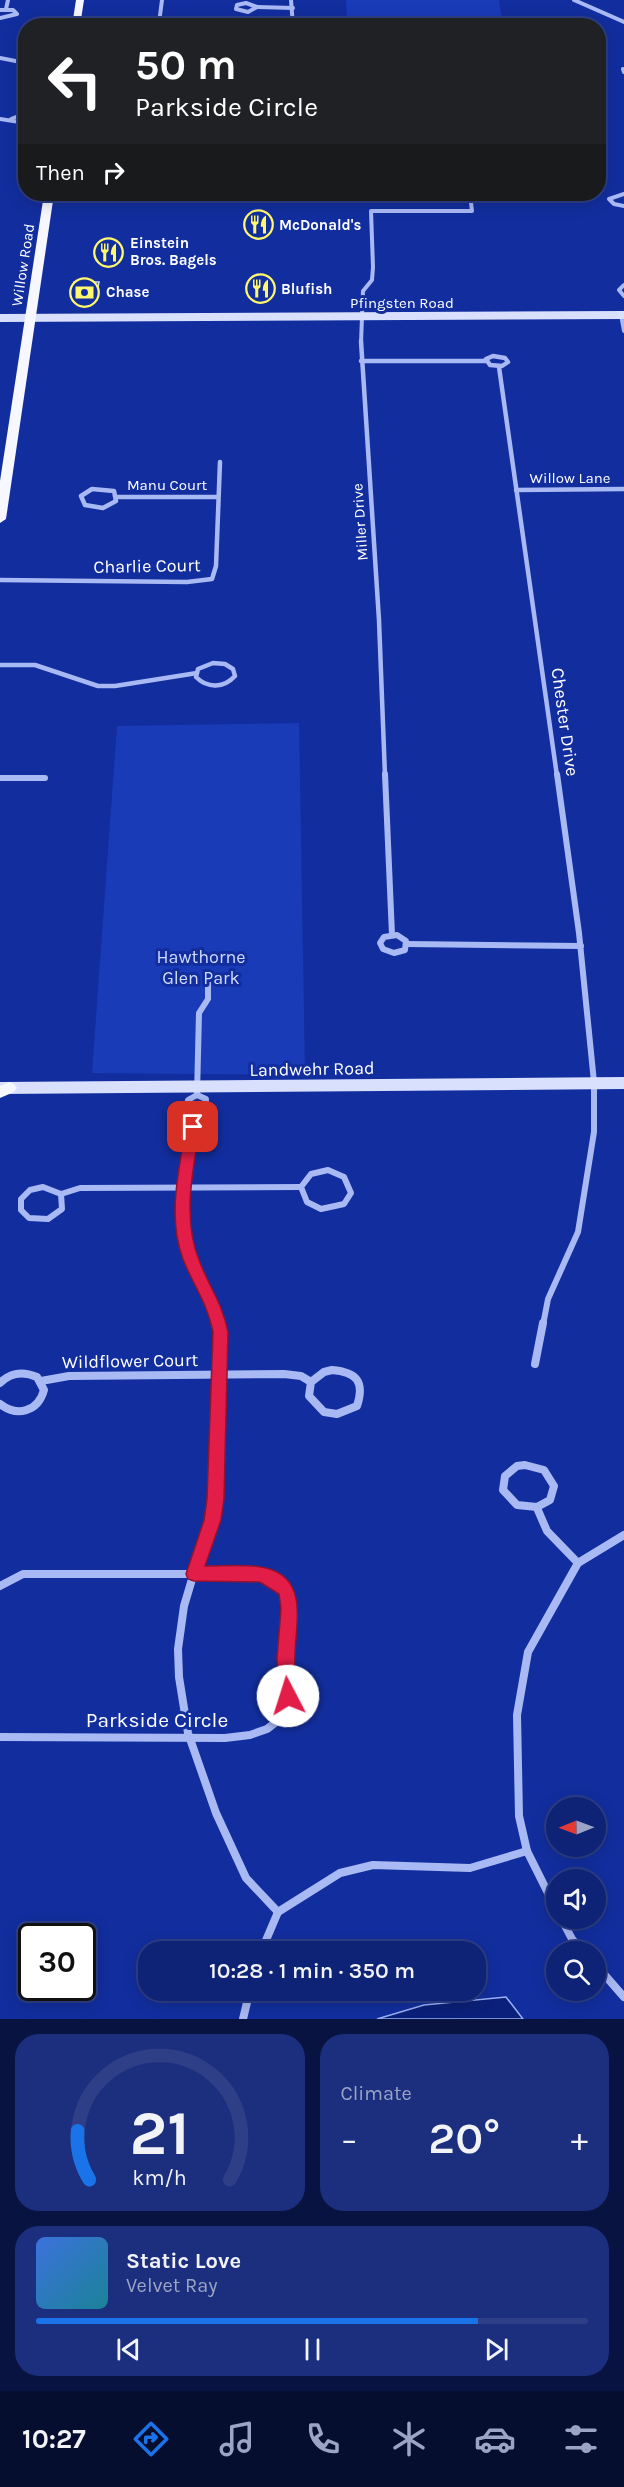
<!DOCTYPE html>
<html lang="en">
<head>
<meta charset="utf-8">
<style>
	body { margin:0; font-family:Karla,sans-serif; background:#1c2f7e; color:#f1f3f6; height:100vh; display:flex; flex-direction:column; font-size:22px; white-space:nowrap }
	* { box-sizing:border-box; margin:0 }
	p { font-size:20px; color:#9ba4c5 }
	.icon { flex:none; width:33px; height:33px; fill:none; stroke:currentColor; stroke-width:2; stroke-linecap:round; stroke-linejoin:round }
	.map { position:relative; height:2019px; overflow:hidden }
	.panel { display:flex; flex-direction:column; gap:15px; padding:15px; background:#081341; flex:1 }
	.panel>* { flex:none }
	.hud { position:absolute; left:18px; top:18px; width:588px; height:183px; border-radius:24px; box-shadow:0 3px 15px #0003,0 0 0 2px #2e3f88; background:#202124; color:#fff; overflow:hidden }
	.needle { width:39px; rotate:269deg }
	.buttons { position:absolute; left:546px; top:1797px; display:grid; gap:12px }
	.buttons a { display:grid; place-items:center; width:60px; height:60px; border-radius:50%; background:#0e2276; box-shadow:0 3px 15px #0003,0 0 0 2px #2e3f88; font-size:30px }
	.speed { position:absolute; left:18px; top:1923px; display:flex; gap:12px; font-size:30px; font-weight:700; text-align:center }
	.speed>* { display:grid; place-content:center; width:78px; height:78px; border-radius:50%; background:#0e2276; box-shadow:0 3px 15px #0003,0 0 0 2px #2e3f88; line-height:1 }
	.speed .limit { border:3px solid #111; border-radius:9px; background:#fff; color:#111 }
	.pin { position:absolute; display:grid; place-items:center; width:51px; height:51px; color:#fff; margin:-26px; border-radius:12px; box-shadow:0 3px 9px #0006 }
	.me { position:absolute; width:66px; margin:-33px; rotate:355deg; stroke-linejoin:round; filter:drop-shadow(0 0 4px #0008) }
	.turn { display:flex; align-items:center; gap:21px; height:126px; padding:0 18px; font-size:27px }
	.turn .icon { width:78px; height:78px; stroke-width:2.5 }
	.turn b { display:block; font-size:42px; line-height:51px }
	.then { display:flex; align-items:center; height:57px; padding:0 18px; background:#0003; gap:12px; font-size:22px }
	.big { font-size:45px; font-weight:600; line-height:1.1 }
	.panel .tile { flex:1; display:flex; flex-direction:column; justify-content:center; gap:9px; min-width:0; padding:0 21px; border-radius:24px; background:#1c2f7e }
	.panel .dial { align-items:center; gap:0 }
	.dial svg { height:156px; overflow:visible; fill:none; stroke:#2e3f88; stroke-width:7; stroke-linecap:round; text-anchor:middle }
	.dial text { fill:#f1f3f6; stroke:none }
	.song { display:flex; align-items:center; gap:18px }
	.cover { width:72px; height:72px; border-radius:9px; background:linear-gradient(135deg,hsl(220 70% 55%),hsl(190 70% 35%)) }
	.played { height:6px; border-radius:3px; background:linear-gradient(90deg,#1a73e8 80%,#2e3f88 80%) }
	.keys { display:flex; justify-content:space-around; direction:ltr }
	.heat { display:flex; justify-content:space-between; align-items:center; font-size:33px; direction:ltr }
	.panel .tiles { flex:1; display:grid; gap:15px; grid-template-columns:1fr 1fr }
	.tile:last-child { grid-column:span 2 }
	.trip { position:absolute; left:138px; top:1941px; width:348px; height:60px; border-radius:24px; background:#0e2276; box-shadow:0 3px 15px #0003,0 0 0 2px #2e3f88; font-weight:600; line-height:60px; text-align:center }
	.dock { display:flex; height:96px; justify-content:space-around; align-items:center; background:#060e2f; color:#9ba4c5 }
	.dock .icon { width:42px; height:42px }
	.dock .on { color:#1a73e8 }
	.dock b { font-size:27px; color:#f1f3f6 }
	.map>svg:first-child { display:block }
	.green { fill:#1a3bb8 }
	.water { fill:#0b207a; stroke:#9bb0f7; stroke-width:1.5 }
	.building { fill:#2041bd; stroke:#d1dbfe; stroke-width:1.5 }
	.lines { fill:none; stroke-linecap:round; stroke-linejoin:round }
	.street-far3 { stroke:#a9b9f4; stroke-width:4 }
	.street-far2 { stroke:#a9b9f4; stroke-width:4.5 }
	.street-far1 { stroke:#a9b9f4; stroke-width:6 }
	.street { stroke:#a9b9f4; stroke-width:8 }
	.secondary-far1 { stroke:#d9e0fd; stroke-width:8 }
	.secondary { stroke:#d9e0fd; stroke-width:12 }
	.primary { fill:#f6f7ff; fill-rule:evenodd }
	.route { fill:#e11d48; stroke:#92132f; stroke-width:1.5 }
	.labels { text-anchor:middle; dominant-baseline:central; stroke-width:6; stroke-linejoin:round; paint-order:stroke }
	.far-poi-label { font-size:15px; font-weight:bold; fill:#fff; stroke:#122e9e; text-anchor:start }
	.far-street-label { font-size:15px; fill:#fff; stroke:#122e9e }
	.street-label { font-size:18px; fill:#fff; stroke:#122e9e }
	.park-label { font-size:18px; fill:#d1dbfe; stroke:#122e9e }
	.near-street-label { font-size:21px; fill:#fff; stroke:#122e9e }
</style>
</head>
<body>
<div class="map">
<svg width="624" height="2019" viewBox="0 0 624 2019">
	<rect width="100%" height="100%" fill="#122e9e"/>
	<!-- green -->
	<g class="green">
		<polygon points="346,0 499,0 503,25 347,25"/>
		<polygon points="299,723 305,1075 92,1073 117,726"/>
	</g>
	<!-- water -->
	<polygon class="water" points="506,1997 523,2019 377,2019 424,2005"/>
	<!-- building -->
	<polygon class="building" points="74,282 99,282 96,298 72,298"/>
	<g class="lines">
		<!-- street-far3 -->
		<g class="street-far3">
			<polyline points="291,0 293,26"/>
			<polyline points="574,0 624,22"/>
			<polygon points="246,3 257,7 248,12 236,9 237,5"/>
			<polyline points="257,7 293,8"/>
			<polyline points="6,9 8,0"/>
			<polyline points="0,10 13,10 17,14 0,18"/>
			<polyline points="159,22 198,22"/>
			<polyline points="159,23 162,0"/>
			<polyline points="0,58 26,63"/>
			<polyline points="623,69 624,72"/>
			<polyline points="0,119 26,123"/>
			<polyline points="11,119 26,113"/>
			<polyline points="624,194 609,199 614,204 624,206"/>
			<polyline points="624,285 619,290 624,296"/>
			<polyline points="621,315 624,331"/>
			<polyline points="361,343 363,291 372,280 373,267 371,211 472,211 470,194"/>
		</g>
		<!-- street-far2 -->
		<g class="street-far2">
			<polyline points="361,341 379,620 385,776"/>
			<polygon points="493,356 505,358 508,362 502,366 490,365 486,359"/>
			<polyline points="361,361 486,361"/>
			<polyline points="499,367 557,776"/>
			<polygon points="92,489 114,491 116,501 103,508 85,505 81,496"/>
			<polyline points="516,490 624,489"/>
			<polyline points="117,497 217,497"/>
			<polyline points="0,580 187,582 212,579 216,566 220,462"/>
			<path d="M213,663L225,664L233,669L235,676C224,688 208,689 196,677L198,669Z"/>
			<polyline points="0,665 35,665 98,686 115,686 197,673"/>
		</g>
		<!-- street-far1 -->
		<g class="street-far1">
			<polyline points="385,774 392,935"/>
			<polyline points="0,778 45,778"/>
			<polygon points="397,935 406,941 405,950 394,953 383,949 380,943 384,937"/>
			<polyline points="407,944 581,946"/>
			<polyline points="197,1095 199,1013 208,999 208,974"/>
			<polygon points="197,1095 206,1099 204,1122 193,1127 186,1122 188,1100"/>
			<path d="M193,1127C185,1167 173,1212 187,1252C197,1277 214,1298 220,1325"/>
			<polygon points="328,1170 344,1177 351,1193 344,1204 321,1209 307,1202 301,1187 311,1174"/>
			<polygon points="43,1187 61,1194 62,1209 48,1219 29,1218 21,1210 21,1199 30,1190"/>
			<polyline points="61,1194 80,1188 301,1187"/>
			<polyline points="543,1325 548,1299 578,1232 594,1132 594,1082 579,933 557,774"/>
		</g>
		<!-- street -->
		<g class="street">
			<polyline points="219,1323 216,1499 184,1606 178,1649 179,1677 188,1733 216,1813 246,1878 278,1912"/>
			<polyline points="535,1364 543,1323"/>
			<path d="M332,1370C357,1372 365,1382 357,1406L337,1414L324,1412L309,1396L311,1382L324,1372Z"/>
			<polyline points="41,1381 69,1376 284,1374 301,1376 311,1382"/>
			<path d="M0,1383C11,1372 23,1371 37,1377L44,1390C38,1412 17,1417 0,1404"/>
			<polygon points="525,1465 544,1470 554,1486 550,1500 537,1507 517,1505 503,1490 505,1476 517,1466"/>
			<polyline points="537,1508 547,1531 578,1563"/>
			<polyline points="0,1586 23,1574 261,1574 285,1589 290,1611 286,1666 287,1708 280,1719 267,1729 250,1735 225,1738 0,1737"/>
			<polyline points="556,1909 527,1851 519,1816 517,1715 528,1652 578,1563 624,1535"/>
			<polyline points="561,1918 572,1939 583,1952"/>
			<polyline points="261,1952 278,1912 340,1873 373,1865 470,1868 527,1851"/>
			<polyline points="596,1965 624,1997"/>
			<polyline points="243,2019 250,1990"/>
		</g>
		<!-- secondary-far1 -->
		<polyline class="secondary-far1" points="0,318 624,315"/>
		<!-- secondary -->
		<polyline class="secondary" points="0,1088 624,1083"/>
		<!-- primary -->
		<g class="primary">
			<polygon points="76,0 84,0 80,26 72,26"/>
			<polygon points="44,194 54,194 6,519 0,523 0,481"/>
			<polygon points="9,1082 14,1084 17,1088 14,1092 0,1098 0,1086"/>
		</g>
	</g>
	<!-- route -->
	<path class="route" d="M193,1121L200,1127C193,1170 182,1217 199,1260C209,1287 222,1302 228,1332L224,1499L221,1520L205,1566C223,1566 244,1564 261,1567C309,1575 296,1620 295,1654C294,1668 296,1683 297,1696L295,1702L288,1705L282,1702L280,1696L277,1658L281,1609L279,1594L260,1582L194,1581L188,1579L186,1574L204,1520L207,1499L213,1332C207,1302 194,1287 183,1259C167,1217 179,1170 186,1127Z"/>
	<!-- icons -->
	<defs>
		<symbol id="restaurant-ring" viewBox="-11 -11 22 22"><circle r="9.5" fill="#122e9e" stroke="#fff86c" stroke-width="1.5"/><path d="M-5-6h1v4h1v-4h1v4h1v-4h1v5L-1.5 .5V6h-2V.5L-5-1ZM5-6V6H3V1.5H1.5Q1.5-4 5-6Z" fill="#fff86c"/></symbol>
		<symbol id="bank-ring" viewBox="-11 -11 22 22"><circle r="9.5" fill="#122e9e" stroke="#fff86c" stroke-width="1.5"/><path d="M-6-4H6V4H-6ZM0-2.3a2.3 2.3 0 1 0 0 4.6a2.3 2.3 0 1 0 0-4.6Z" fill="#fff86c"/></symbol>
	</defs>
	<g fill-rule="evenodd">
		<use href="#restaurant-ring" x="242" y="208" width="33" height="33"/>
		<use href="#restaurant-ring" x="92" y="236" width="33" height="33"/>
		<use href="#restaurant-ring" x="244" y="272" width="33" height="33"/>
		<use href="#bank-ring" x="68" y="276" width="33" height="33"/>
	</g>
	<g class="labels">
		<!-- far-poi labels -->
		<g class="far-poi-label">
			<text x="279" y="225">McDonald's</text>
			<text x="130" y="243">Einstein<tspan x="130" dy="17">Bros. Bagels</tspan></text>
			<text x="281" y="289">Blufish</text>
			<text x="106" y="292">Chase</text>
		</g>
		<!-- far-street labels -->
		<g class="far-street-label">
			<text transform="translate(23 265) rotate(-81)">Willow Road</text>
			<text x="402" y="303">Pfingsten Road</text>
			<text x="570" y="478">Willow Lane</text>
			<text x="167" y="485">Manu Court</text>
			<text transform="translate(360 522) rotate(-94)">Miller Drive</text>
		</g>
		<!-- street labels -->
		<g class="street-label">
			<text transform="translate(147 566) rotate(-1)">Charlie Court</text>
			<text transform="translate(565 722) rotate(82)">Chester Drive</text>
			<text transform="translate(312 1069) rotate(-1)">Landwehr Road</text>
			<text transform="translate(130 1361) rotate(-1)">Wildflower Court</text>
		</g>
		<!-- park labels -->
		<g class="park-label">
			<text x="201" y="957">Hawthorne<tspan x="201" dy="21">Glen Park</tspan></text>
		</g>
		<!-- near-street labels -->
		<g class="near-street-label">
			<text x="157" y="1720">Parkside Circle</text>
		</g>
	</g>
</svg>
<div class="buttons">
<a><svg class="needle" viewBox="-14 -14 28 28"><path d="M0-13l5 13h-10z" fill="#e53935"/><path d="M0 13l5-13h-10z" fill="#9ba4c5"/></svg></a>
<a><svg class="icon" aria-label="sound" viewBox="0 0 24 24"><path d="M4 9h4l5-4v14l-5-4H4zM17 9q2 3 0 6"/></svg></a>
<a><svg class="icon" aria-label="search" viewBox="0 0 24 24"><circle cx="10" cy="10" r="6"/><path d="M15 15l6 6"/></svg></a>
</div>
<div class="speed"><div class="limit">30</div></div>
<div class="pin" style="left:193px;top:1127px;background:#d93025"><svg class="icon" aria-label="arrive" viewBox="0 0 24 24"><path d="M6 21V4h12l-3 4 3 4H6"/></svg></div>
<svg class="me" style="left:288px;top:1696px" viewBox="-20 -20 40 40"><circle r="19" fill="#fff"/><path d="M0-13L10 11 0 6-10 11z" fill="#e11d48"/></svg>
<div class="trip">10:28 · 1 min · 350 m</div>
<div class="hud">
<div class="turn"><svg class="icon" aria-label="left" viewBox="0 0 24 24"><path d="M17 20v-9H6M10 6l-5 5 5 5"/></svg><div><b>50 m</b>Parkside Circle</div></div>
<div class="then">Then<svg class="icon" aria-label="right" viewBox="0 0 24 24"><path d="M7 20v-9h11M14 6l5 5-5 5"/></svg></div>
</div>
</div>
<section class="panel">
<div class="tiles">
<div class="tile dial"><svg viewBox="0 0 100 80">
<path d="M14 69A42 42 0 1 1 86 69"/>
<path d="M14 69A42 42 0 0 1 8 44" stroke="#1a73e8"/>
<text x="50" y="56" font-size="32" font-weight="700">21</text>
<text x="50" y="72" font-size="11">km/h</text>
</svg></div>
<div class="tile"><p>Climate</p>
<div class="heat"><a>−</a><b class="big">20°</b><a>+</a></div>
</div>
<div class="tile">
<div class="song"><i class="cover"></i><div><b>Static Love</b><p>Velvet Ray</p></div></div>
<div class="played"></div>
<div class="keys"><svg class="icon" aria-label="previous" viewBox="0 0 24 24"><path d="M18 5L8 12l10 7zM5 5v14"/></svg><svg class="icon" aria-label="pause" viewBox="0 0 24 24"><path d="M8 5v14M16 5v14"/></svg><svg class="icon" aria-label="next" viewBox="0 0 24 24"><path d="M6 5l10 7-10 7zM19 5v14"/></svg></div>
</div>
</div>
</section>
<nav class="dock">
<b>10:27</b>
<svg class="icon on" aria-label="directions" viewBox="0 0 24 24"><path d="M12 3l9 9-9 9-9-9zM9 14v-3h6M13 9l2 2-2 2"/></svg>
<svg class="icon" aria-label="music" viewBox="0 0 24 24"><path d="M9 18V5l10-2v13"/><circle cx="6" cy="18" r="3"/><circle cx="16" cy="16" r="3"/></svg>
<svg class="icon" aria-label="phone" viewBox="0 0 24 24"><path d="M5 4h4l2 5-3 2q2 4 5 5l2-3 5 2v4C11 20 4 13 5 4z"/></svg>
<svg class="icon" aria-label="climate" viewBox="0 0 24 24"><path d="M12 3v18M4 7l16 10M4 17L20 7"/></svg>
<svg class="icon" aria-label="car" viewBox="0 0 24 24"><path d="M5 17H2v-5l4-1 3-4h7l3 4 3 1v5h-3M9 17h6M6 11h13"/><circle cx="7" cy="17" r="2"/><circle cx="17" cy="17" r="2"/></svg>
<svg class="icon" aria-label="filters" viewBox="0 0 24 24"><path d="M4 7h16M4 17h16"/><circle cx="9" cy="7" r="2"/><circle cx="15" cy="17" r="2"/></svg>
</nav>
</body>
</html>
